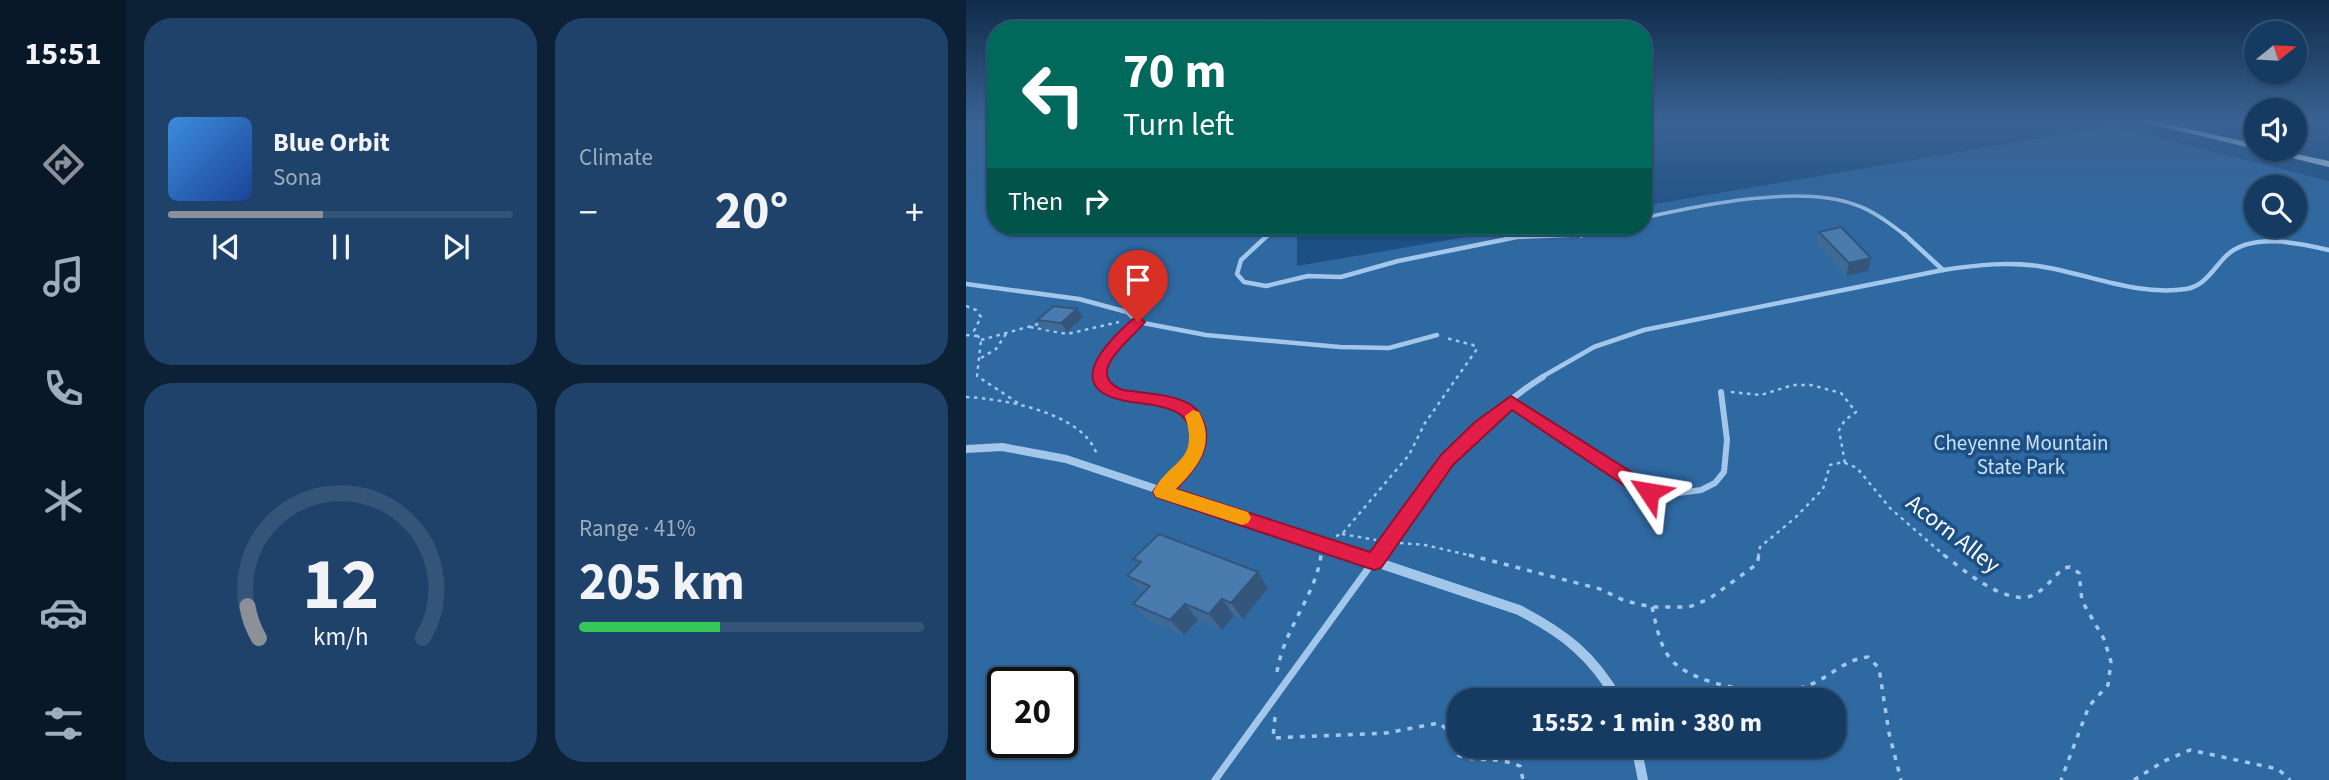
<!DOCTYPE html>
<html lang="en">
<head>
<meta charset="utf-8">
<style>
	body { margin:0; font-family:"Source Sans 3",sans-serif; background:#1e4269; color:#f1f3f6; height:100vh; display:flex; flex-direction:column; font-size:26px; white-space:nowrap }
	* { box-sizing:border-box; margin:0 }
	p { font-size:23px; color:#9dadbe }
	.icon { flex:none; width:38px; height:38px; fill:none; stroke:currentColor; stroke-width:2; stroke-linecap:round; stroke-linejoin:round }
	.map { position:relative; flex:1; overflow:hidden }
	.panel { display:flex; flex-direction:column; gap:18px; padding:18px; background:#0c2036; width:840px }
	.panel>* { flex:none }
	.banner { position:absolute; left:21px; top:21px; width:665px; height:214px; border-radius:28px; box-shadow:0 2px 5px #0004,0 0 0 2px #345578; background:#00695c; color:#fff; overflow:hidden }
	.needle { width:46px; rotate:72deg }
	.tools { position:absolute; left:1278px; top:21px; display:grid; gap:14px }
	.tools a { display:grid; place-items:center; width:63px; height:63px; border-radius:50%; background:#153b63; box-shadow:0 2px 5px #0004,0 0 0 2px #345578; font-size:35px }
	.speed { position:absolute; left:21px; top:667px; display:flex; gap:14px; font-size:35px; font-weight:700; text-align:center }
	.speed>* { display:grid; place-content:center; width:91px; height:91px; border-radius:50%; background:#153b63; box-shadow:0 2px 5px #0004,0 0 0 2px #345578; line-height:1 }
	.speed .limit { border:4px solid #111; border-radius:10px; background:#fff; color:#111 }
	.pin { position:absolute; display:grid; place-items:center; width:60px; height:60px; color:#fff; margin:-72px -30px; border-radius:50% 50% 50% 0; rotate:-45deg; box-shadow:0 0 7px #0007 }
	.pin .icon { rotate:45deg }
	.me { position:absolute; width:77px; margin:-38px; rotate:303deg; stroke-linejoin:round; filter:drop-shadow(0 0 5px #0008) }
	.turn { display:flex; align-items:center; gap:24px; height:147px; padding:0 21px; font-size:32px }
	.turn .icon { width:91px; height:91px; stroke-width:2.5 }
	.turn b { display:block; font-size:49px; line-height:60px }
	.then { display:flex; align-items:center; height:66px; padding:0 21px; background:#0003; gap:14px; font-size:26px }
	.big { font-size:52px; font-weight:700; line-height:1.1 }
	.panel .card { flex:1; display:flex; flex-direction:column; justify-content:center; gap:10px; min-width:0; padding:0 24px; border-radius:28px; background:#1e4269 }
	.panel .dial { align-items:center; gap:0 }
	.dial svg { height:182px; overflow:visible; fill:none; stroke:#345578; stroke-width:7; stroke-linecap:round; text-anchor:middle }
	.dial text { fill:#f1f3f6; stroke:none }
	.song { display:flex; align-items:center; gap:21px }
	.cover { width:84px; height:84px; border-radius:10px; background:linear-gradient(135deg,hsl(210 70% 55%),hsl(220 70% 35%)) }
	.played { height:7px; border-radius:4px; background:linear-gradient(90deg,#8c9099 45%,#345578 45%) }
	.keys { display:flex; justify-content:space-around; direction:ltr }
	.heat { display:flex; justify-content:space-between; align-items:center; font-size:38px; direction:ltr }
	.charge { height:10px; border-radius:5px; background:linear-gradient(90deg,#34c759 41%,#345578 0) }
	.panel .tiles { flex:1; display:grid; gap:18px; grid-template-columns:repeat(2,1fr) }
	.trip { position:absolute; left:481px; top:688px; width:399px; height:70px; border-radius:28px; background:#153b63; box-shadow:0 2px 5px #0004,0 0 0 2px #345578; font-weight:700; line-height:70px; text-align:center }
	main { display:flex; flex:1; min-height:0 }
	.dock { display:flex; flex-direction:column; width:126px; justify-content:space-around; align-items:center; background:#081828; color:#9dadbe }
	.dock .icon { width:49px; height:49px }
	.dock .selected { color:#8c9099 }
	.dock b { font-size:32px; color:#f1f3f6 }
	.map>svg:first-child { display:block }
	.green { fill:#2f69a2; fill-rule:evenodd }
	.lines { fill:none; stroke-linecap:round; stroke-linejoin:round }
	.path-far1 { stroke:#a2c7eb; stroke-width:2.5; stroke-dasharray:3.5 4.5; stroke-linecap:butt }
	.path { stroke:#a2c7eb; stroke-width:3.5; stroke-dasharray:5 7; stroke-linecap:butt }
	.lane-far3 { stroke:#a2c7eb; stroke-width:3.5 }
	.lane-far2 { stroke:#a2c7eb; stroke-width:4.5 }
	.lane-far1 { stroke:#a2c7eb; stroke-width:6 }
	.lane { stroke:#a2c7eb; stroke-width:7 }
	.street-far1 { stroke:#a2c7eb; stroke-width:8 }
	.street { stroke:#a2c7eb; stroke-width:10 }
	.secondary { fill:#cde2f8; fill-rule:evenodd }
	.wall { fill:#3f6a96 }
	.shaded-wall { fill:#33567a }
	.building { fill:#497baf; stroke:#33567a; stroke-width:2 }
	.route { fill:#e11d48; stroke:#92132f; stroke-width:2 }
	.slow { fill:#f59e0b }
	.labels { text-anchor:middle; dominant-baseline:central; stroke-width:7; stroke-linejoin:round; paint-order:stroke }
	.park-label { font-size:21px; fill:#c6e0f8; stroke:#1c4f84 }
	.near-street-label { font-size:24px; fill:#fff; stroke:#1c4f84 }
</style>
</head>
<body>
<main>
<nav class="dock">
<b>15:51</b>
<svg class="icon selected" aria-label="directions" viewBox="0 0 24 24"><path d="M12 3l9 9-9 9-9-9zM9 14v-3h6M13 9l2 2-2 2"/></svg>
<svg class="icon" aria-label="music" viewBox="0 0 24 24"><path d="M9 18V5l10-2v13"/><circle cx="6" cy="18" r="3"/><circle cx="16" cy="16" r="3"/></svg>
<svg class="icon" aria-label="phone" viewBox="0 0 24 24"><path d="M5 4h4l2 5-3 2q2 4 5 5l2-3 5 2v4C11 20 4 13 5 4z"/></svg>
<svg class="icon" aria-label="climate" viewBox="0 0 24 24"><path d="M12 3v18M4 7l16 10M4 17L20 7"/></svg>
<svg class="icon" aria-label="car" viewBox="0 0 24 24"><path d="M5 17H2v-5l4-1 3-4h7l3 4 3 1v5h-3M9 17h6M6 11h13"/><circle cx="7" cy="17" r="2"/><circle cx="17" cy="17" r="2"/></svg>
<svg class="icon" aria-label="filters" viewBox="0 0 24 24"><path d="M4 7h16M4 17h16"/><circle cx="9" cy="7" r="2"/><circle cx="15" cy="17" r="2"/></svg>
</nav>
<section class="panel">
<div class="tiles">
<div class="card">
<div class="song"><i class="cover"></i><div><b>Blue Orbit</b><p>Sona</p></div></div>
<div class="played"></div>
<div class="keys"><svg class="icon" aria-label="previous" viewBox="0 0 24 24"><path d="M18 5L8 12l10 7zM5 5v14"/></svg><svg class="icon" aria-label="pause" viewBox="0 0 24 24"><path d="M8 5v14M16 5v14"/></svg><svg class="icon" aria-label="next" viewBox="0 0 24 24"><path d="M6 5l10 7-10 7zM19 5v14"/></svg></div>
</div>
<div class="card"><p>Climate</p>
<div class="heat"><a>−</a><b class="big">20°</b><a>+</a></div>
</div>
<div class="card dial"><svg viewBox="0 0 100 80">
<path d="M14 69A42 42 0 1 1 86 69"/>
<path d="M14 69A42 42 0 0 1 9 55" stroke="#8c9099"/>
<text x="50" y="56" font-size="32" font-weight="700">12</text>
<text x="50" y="72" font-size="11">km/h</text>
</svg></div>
<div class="card"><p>Range · 41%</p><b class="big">205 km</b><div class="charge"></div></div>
</div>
</section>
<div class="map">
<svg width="1363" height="780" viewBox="0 0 1363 780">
	<rect width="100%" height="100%" fill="#1c4f84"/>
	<!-- green -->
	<path class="green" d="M0,121H30V226H331V266L564,226H677V206L1146,126L1363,181V780H0ZM1290,187H1328V226H1290ZM37,682H96V742H37ZM494,700H868V746H494Z"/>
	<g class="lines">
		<!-- path-far1 -->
		<g class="path-far1">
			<polyline points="0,306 10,310 15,317 8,331 15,340 11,376 52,403"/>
			<polyline points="64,327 101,334 153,322"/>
			<polyline points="0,335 12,336"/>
			<polyline points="15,340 76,323"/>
			<polyline points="15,358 30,349 40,334"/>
			<polyline points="765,392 795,395 827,385 845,385 875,393 890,412 879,420 873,430 879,463"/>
			<path d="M0,397C39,399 118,413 131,455"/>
			<polyline points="376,534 410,540"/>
			<polyline points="370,536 376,534 443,455 459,423 511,349 507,345 480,338"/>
			<polyline points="434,543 459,545 511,557"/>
			<polyline points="792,557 794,547 829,518 857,489 864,465 877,462 891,468 924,508 980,557"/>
		</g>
		<!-- path -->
		<g class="path">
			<polyline points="503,555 634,589 659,601 686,607 723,607 743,599 791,564 793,555"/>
			<path d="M978,555C997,570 1039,605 1065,596C1078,591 1087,577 1098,568L1104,567L1113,573L1116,601L1138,639L1145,662L1142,685L1123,706L1095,780"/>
			<path d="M686,607C690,624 693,643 703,657C725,687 807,698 840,686C863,679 876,660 902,657L913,668L923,733L935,780"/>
			<path d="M311,672C318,628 350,595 355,555"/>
			<path d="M309,717L307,738L420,733L473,723L488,735L491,755C513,763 530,756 554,766L557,780"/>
			<polyline points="1168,780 1198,761 1224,750 1312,769 1324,780"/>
		</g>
		<!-- lane-far3 -->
		<g class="lane-far3">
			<path d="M677,218C735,205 834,184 890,205C908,211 925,224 940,236"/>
			<polyline points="302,236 310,226"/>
			<polyline points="615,236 648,226"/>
		</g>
		<!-- lane-far2 -->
		<g class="lane-far2">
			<polyline points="303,234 275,260 271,274 278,282 300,286 342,276 375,277 432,261 551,237 624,234"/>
			<polyline points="938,234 977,270"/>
			<polyline points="0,284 113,299 161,312 172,322 240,335 374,347 423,348 471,335"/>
			<polyline points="134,378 139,359 172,322"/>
			<path d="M574,378L628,347L678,330L977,270C1010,265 1045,261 1078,267C1125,275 1171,296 1220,289C1239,286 1247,269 1260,256C1285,232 1333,243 1363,250"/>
		</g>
		<!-- lane-far1 -->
		<g class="lane-far1">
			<path d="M134,377C149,416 223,383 232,429C238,454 212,476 196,492"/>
			<polyline points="545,402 683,492 713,493 735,490 749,483 758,472 761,440 755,392"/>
			<path d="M411,557C459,491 505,421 577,377"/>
		</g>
		<!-- lane -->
		<polyline class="lane" points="249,780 412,555"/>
		<!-- street-far1 -->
		<polyline class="street-far1" points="0,449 36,447 100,459 395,557"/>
		<!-- street -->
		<g class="street">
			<path d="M389,555L553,610C599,634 626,655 652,700"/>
			<polyline points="670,746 677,780"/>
		</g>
		<!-- secondary -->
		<polygon class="secondary" points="1173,121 1188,121 1290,144 1290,149 1307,149 1363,161 1363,167"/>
	</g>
	<!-- wall -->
	<g class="wall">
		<polygon points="1328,121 1340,121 1336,127 1328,125"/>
		<polygon points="853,232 905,258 902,271 880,276 851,244"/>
		<polygon points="117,317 101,332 77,329 71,320"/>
		<polygon points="167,559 302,588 277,619 268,616 256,630 232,620 218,635 182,620 167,604 177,593 161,576 172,565"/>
	</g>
	<!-- shaded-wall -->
	<g class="shaded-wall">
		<polygon points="905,258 902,271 880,276 883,263"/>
		<polygon points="111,309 117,317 101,332 95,323"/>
		<polygon points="292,572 302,588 277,619 265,603"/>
		<polygon points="256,599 268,616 256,630 243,614"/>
		<polygon points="219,604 232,620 218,635 204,620"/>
	</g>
	<!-- building -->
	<g class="building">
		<polygon points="875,227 905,258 883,263 853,232"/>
		<polygon points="88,306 111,309 95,323 71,320"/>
		<polygon points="193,534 292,572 265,603 256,599 243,614 219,604 204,620 167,604 184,586 161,576 175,562 167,559"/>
	</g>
	<!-- sky -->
	<linearGradient id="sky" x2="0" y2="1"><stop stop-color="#0f2b49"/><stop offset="0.53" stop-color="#3a6394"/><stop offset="1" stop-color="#3a6394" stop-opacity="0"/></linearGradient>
	<rect width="1363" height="230" fill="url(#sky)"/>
	<!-- route -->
	<path class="route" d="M172,317L179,322C167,338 115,374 157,390C177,393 204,394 222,403C231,408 234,413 238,423C247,449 228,471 210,489L404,552L475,455L509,422L545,396L689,487L692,492L689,498L683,500L677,498L546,410L487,465L415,568L408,570L190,497L187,492C197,473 227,460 225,435C224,427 219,416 212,413C197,404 173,404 155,400C96,386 143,340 167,319Z"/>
	<!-- slow -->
	<path class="slow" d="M227,410L233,412C250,444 233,466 210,489L282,512L285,518L282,523L276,525L190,497L187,492C204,459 234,463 219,416Z"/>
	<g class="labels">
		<!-- park labels -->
		<g class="park-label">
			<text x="1055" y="443">Cheyenne Mountain<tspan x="1055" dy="24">State Park</tspan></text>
		</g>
		<!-- near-street labels -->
		<g class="near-street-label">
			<text transform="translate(987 534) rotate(38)">Acorn Alley</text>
		</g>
	</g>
</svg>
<div class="tools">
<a><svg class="needle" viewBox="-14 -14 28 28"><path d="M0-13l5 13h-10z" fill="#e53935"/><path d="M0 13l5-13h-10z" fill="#9dadbe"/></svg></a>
<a><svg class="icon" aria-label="sound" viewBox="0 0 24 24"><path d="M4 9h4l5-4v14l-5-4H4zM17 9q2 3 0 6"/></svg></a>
<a><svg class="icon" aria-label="search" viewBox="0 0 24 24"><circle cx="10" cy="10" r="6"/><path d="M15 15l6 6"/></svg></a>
</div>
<div class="speed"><div class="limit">20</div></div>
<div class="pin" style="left:172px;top:322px;background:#d93025"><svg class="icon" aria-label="arrive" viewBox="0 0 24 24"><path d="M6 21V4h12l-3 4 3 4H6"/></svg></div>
<svg class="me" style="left:683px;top:492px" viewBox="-20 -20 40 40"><path d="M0-17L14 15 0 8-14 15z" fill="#e11d48" stroke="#fff" stroke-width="4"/></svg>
<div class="trip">15:52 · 1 min · 380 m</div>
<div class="banner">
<div class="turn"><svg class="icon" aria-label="left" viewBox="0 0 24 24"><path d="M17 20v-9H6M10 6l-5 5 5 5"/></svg><div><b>70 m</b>Turn left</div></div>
<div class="then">Then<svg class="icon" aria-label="right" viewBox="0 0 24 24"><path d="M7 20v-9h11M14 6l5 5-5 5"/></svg></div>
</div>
</div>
</main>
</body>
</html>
